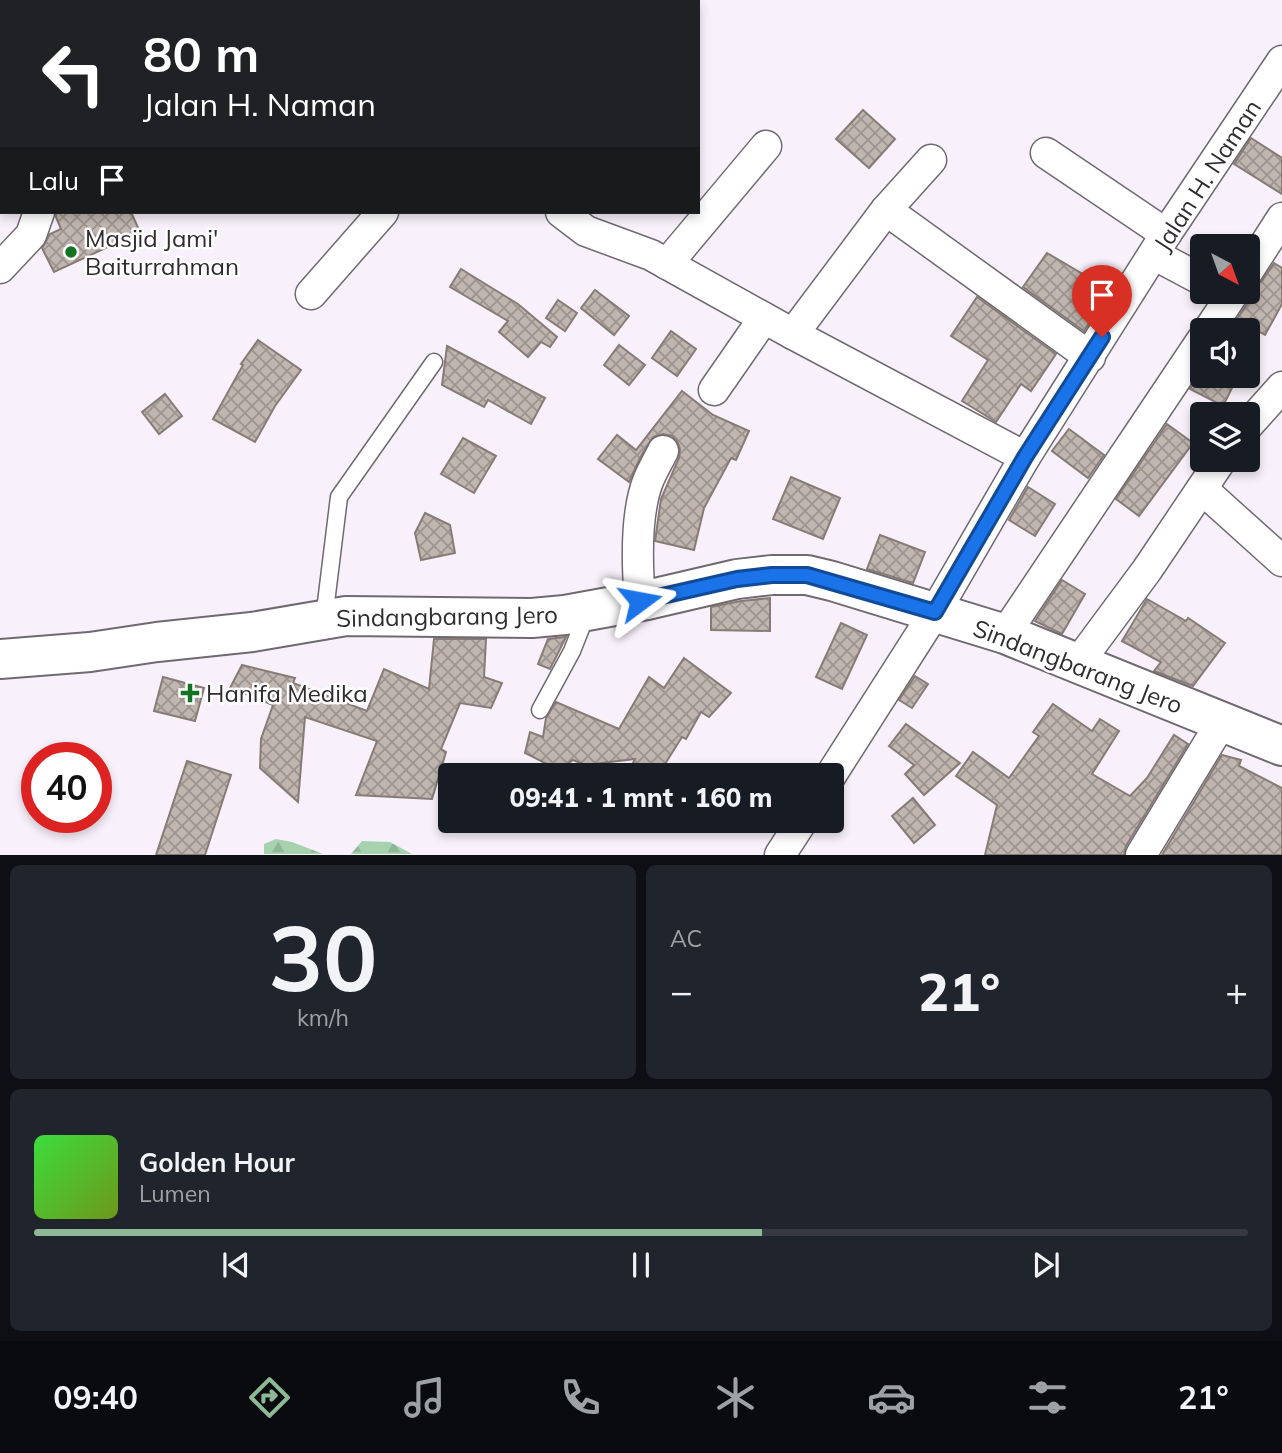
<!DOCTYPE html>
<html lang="id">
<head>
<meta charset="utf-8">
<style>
	body { margin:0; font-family:Mulish,sans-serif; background:#20242c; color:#f1f3f6; height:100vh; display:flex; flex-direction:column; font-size:26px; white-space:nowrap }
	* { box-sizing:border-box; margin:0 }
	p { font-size:23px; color:#9ea1a6 }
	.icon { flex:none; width:38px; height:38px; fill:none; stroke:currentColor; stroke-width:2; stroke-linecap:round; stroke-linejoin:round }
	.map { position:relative; height:855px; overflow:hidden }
	.drawer { display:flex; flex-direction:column; gap:10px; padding:10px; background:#0d0f14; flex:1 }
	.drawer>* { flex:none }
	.guide { position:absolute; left:0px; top:0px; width:700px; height:214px; box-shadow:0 4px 10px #0003; background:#202124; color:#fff; overflow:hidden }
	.needle { width:46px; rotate:139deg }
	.tools { position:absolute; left:1190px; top:234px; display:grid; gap:14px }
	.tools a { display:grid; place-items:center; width:70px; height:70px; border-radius:7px; background:#171b24; box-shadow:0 4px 10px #0003; font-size:35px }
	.speed { position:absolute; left:21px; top:742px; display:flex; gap:14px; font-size:35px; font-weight:700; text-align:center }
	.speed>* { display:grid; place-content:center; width:91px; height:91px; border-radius:50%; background:#171b24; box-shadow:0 4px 10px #0003; line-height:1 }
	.speed .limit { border:10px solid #d22; background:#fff; color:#111 }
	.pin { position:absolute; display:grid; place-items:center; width:60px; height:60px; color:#fff; margin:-72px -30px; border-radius:50% 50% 50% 0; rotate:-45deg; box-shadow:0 0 7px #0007 }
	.pin .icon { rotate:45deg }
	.me { position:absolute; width:77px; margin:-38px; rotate:77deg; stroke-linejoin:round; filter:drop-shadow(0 0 5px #0008) }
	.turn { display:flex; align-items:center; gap:24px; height:147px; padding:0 28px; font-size:32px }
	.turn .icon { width:91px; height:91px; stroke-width:2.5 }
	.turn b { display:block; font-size:49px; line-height:60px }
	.then { display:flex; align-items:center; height:66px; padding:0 28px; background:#0003; gap:14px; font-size:26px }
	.big { font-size:52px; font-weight:800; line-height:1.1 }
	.drawer .tile { flex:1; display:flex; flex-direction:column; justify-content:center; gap:10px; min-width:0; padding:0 24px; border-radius:10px; background:#20242c }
	.drawer .dial { align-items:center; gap:0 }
	.dial b { font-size:91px; line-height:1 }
	.song { display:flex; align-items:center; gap:21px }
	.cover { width:84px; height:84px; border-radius:10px; background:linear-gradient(135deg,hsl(120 70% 55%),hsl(80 70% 35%)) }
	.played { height:7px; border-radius:4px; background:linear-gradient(90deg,#8eb997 60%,#363941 60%) }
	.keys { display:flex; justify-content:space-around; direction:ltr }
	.heat { display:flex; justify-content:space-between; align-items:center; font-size:38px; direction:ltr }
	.drawer .tiles { flex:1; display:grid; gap:10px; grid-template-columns:1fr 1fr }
	.tile:last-child { grid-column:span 2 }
	.trip { position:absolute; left:438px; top:763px; width:406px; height:70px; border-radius:7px; background:#171b24; box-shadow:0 4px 10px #0003; font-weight:800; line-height:70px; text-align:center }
	.tab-bar { display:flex; height:112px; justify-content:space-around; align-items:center; background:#090b0e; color:#9ea1a6 }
	.tab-bar .icon { width:49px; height:49px }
	.tab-bar .current { color:#8eb997 }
	.tab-bar b { font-size:32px; color:#f1f3f6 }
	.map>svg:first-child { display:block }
	.forest { fill:url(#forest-firs) }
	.building { fill:url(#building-cross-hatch); stroke:#877c75; stroke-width:2 }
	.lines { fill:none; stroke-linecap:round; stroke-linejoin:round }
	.lane-casing { stroke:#706971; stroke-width:19 }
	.street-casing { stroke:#706971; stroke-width:33 }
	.secondary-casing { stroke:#706971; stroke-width:42 }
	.lane { stroke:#fff; stroke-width:16 }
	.street { stroke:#fff; stroke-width:30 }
	.secondary { stroke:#fff; stroke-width:38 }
	.route-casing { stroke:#114b97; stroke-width:18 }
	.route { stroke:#1a73e8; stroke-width:12 }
	.poi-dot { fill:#147322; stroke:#fff; stroke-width:2.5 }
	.labels { text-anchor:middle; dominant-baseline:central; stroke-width:5; stroke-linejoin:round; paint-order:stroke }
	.street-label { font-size:24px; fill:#2f2c30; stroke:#fff }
	.poi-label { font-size:24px; fill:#2f2c30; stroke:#fff; text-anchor:start }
</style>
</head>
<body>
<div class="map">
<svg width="1282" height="855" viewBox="0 0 1282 855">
	<defs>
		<pattern id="forest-firs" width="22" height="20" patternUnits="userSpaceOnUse" patternTransform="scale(1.75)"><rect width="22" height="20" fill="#a6d2b0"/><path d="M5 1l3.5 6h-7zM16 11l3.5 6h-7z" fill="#8fb498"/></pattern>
		<pattern id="building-cross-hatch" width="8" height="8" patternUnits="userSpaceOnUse" patternTransform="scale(1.75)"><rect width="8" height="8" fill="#c1b6af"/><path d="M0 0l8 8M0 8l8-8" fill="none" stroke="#9d948f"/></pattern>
	</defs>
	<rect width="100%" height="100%" fill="#f8f0fa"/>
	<!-- forest -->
	<g class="forest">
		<polygon points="276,839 292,842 323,854 264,854 264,844"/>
		<polygon points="362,841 390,842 412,854 351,854"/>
	</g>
	<!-- building -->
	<g class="building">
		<polygon points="863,110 895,139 869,168 836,139"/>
		<polygon points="1251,138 1282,158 1282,194 1234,164"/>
		<polygon points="56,212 131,212 140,232 54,272 42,248 50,234 61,229 56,217"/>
		<polygon points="1047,253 1110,290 1084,331 1023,287"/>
		<polygon points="1274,263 1282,268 1282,304 1265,335 1237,319 1249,301 1250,288 1262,281"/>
		<polygon points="461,269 518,304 557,337 550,347 541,342 528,357 499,332 508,321 450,287"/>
		<polygon points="595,290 629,316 614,335 581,308"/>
		<polygon points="977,297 1056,354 1031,391 1021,384 996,422 962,401 988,360 951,336"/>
		<polygon points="558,300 577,313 565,331 546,318"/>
		<polygon points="671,331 696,349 677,376 652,358"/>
		<polygon points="258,340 301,370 275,406 255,442 213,419 243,365 241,364"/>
		<polygon points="619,345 645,365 629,385 604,365"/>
		<polygon points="447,346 545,398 531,424 488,400 484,407 442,385"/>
		<polygon points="1199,376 1238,376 1223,406 1190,389"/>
		<polygon points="682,391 713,415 749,431 736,460 731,458 704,508 694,550 655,541 661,499 679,458 680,449 677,441 672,436 663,434 653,437 640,458 629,482 598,459 617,435 636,450"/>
		<polygon points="165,394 182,416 159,434 142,412"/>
		<polygon points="1167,424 1193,443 1139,516 1116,499"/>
		<polygon points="1069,429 1104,455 1088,478 1052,451"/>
		<polygon points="463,438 496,456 474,493 441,474"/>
		<polygon points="791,477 840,498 823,539 773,519"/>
		<polygon points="1028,487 1055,504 1035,536 1009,520"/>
		<polygon points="425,513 450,525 455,553 421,560 415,533"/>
		<polygon points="880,535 925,552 913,583 867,569"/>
		<polygon points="1062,580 1085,594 1062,634 1035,621"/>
		<polygon points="770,598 770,631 711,630 711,607 741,601"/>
		<polygon points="1147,599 1186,621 1188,618 1225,643 1193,686 1154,671 1161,662 1122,641"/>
		<polygon points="841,623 867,635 842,689 816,677"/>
		<polygon points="566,637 550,669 538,664 548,639"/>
		<polygon points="434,639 486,639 484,677 502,683 491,708 460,703 441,749 446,752 432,799 356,795 377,741 305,717 298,802 260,768 261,739 273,705 230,688 242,665 295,678 293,683 367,711 384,669 429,689"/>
		<polygon points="684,658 731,693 709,717 701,712 686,739 682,737 658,775 627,775 635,759 585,765 573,760 559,770 525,753 530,732 543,737 546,718 556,702 619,729 649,677 664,688"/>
		<polygon points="915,676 928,684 912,708 899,700"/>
		<polygon points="163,677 204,688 195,721 154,711"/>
		<polygon points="1053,704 1092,731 1100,719 1119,731 1092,774 1130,796 1147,778 1174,735 1188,744 1126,846 1124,855 985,855 997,805 956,776 973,752 1009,778 1039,736 1033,732"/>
		<polygon points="906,724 960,763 924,795 905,774 914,765 889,746"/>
		<polygon points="1222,755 1241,760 1239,766 1282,788 1282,855 1162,855"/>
		<polygon points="187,761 231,775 205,855 156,855"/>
		<polygon points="913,798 935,825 914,843 892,816"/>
	</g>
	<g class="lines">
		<defs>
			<g id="lane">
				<polyline points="324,619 339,497 434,362"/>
				<polyline points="540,710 572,651 587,613"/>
			</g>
			<g id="street">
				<polyline points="132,0 134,2"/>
				<polyline points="305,0 307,2"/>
				<polyline points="0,135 2,137"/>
				<polyline points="1046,153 1166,234"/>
				<polyline points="886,210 1090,357"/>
				<polyline points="561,212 586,231 651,255 793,334 1025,457"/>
				<polyline points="1155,255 1202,280"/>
				<polyline points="667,264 766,146"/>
				<polyline points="0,268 31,235 39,212"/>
				<polyline points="1248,271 1282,218"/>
				<polyline points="311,294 383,212"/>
				<polyline points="1208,331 1234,292"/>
				<polyline points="793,334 886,210 931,160"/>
				<polyline points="714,390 764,318"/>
				<polyline points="1248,425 1282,387"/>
				<polyline points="1202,489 1282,561"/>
				<path d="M640,601C637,565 635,515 648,481C652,471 658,461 663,451"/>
				<polyline points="1005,634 1202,340"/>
				<polyline points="1078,663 1147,570 1221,460"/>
				<polyline points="831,775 935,612 1025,457 1166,234 1282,61"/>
				<polyline points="780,855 802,821"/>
				<polyline points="1141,855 1221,723"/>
			</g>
			<polyline id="secondary" points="0,659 90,652 157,642 252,632 346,616 532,618 565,615 647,600 737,579 772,575 807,575 832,581 1005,634 1282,746"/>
		</defs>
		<!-- lane casing -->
		<use href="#lane" class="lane-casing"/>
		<!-- street casing -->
		<use href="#street" class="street-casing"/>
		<!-- secondary casing -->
		<use href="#secondary" class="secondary-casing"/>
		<!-- lane -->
		<use href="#lane" class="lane"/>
		<!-- street -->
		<use href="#street" class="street"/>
		<!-- secondary -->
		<use href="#secondary" class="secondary"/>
	</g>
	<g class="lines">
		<defs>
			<polyline id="route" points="640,601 737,579 772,575 807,575 935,612 1025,457 1102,337"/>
		</defs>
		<!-- route casing -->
		<use href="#route" class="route-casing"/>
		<!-- route -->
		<use href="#route" class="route"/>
	</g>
	<!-- markers -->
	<g class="poi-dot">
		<circle cx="71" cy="252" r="7"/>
		<path d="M186.5 682.5h7v7h7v7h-7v7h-7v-7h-7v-7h7z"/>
	</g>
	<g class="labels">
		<!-- street labels -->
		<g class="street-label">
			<text transform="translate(1207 175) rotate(-57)">Jalan H. Naman</text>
			<text transform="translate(447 616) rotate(-1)">Sindangbarang Jero</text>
			<text transform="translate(1078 666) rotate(21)">Sindangbarang Jero</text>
		</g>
		<!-- poi labels -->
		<g class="poi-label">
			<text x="85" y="238">Masjid Jami'<tspan x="85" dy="28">Baiturrahman</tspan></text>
			<text x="206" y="693">Hanifa Medika</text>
		</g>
	</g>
</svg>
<div class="tools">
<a><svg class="needle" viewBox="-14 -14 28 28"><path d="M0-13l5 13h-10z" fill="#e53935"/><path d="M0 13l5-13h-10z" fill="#9ea1a6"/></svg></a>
<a><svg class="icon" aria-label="sound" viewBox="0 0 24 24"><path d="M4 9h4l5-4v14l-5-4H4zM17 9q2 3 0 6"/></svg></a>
<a><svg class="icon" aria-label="layers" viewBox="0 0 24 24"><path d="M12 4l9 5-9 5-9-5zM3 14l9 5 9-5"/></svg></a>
</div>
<div class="speed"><div class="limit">40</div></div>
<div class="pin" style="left:1102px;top:337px;background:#d93025"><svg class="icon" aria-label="arrive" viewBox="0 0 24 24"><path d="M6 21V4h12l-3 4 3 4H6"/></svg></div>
<svg class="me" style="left:640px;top:601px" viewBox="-20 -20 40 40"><path d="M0-17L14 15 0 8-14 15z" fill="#1a73e8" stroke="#fff" stroke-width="4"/></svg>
<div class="trip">09:41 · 1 mnt · 160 m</div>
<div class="guide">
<div class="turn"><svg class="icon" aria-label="left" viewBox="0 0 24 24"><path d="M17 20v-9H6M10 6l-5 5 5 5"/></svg><div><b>80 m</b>Jalan H. Naman</div></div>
<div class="then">Lalu<svg class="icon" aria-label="arrive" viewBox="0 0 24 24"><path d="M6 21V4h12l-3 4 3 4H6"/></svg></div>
</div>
</div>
<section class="drawer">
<div class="tiles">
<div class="tile dial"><b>30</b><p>km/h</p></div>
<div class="tile"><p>AC</p>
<div class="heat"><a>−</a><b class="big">21°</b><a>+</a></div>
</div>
<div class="tile">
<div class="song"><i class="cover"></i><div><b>Golden Hour</b><p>Lumen</p></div></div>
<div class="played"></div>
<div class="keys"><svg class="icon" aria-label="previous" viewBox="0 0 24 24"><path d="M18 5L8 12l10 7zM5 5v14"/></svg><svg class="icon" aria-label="pause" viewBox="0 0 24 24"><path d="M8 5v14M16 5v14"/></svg><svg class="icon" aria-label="next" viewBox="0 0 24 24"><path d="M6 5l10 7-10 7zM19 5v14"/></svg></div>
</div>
</div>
</section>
<nav class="tab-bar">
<b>09:40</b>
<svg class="icon current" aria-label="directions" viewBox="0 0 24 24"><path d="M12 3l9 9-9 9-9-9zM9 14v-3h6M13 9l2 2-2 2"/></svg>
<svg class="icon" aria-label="music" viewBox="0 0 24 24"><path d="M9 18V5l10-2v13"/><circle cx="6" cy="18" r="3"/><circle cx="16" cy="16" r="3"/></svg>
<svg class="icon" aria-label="phone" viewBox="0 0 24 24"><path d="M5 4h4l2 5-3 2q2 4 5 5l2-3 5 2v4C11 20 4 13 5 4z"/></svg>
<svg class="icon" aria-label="climate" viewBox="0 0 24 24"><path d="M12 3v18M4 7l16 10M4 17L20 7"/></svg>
<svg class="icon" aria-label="car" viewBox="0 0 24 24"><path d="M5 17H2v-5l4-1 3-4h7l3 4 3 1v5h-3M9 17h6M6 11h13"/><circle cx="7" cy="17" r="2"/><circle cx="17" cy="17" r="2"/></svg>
<svg class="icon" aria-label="filters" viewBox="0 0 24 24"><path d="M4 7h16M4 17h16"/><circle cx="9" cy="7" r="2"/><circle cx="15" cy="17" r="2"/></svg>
<b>21°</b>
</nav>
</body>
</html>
